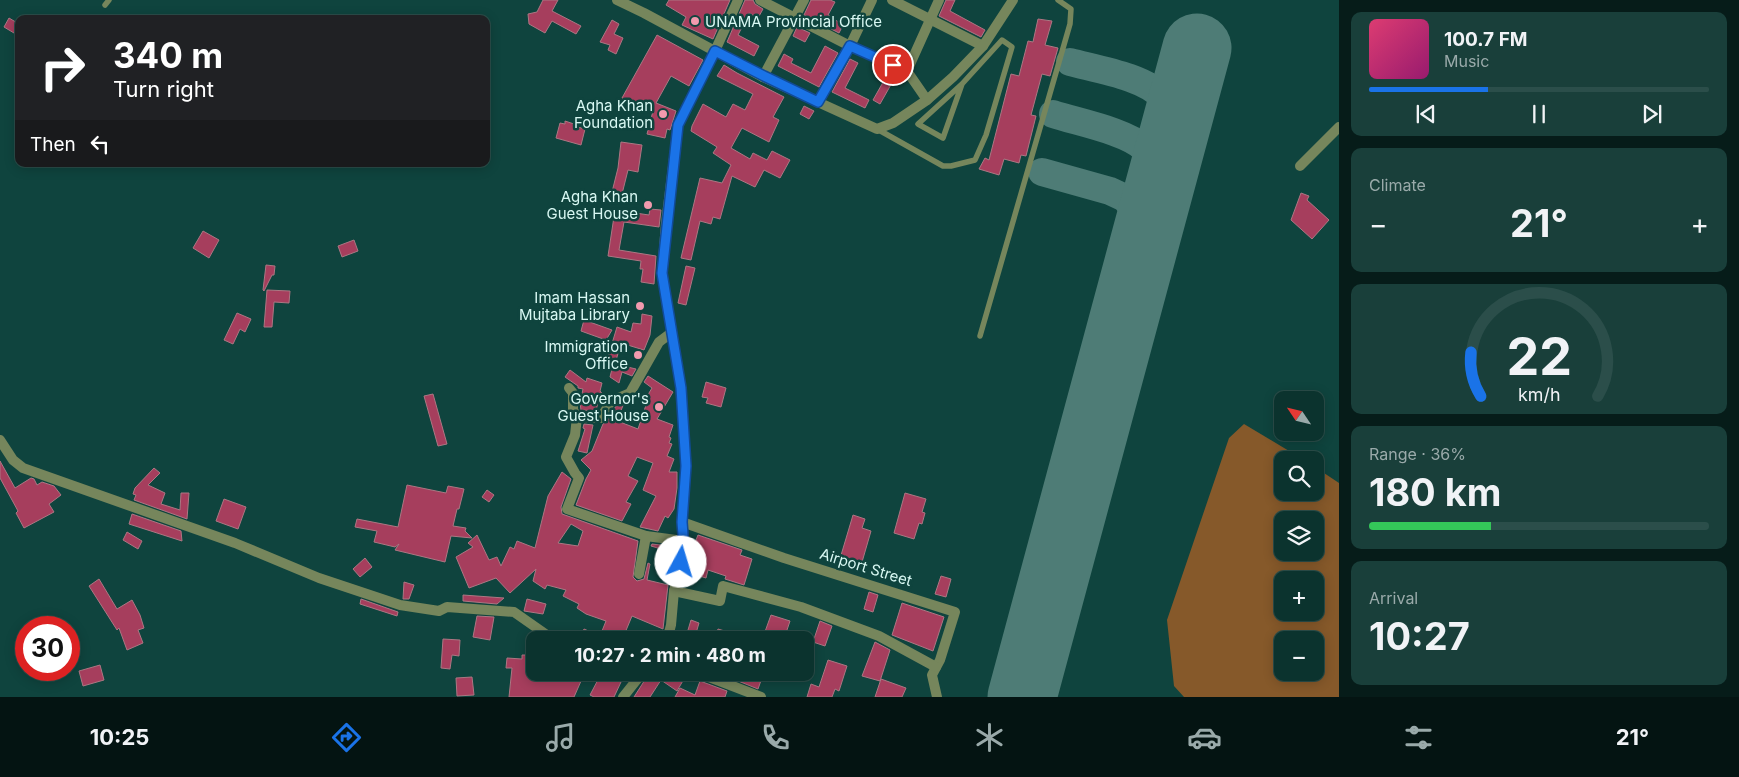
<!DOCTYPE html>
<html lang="en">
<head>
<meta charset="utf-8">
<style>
	body { margin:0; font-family:Inter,sans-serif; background:#193f3a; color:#f1f3f6; height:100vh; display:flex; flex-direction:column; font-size:19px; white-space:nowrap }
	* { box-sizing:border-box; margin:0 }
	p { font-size:16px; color:#9aaaaa }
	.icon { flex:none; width:28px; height:28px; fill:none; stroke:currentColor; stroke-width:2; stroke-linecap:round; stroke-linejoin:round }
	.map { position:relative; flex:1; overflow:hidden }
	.side { display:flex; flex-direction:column; gap:12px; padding:12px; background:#061c19; width:400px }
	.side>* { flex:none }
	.top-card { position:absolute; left:15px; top:15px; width:475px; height:152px; border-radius:10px; box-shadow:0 2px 12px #0003,0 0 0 1px #2b4e4a; background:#202124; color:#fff; overflow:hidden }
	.needle { width:32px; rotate:305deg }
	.buttons { position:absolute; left:1274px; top:391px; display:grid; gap:10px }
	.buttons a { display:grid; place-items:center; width:50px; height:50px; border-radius:10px; background:#0b332e; box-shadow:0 2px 12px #0003,0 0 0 1px #2b4e4a; font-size:25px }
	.speed { position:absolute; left:15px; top:616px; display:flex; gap:10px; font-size:25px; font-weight:700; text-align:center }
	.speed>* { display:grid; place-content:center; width:65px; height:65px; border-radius:50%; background:#0b332e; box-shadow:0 2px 12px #0003,0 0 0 1px #2b4e4a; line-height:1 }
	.speed .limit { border:8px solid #d22; background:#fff; color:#111 }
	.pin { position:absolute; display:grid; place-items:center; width:42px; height:42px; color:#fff; margin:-21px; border:2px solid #fff; border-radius:50%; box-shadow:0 1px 5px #0007 }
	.me { position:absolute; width:55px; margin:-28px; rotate:6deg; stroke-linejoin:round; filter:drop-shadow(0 0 4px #0008) }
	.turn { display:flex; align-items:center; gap:18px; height:105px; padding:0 15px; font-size:22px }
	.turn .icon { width:65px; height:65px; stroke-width:2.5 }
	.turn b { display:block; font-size:35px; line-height:42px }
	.then { display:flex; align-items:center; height:48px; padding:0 15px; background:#0003; gap:10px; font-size:19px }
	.big { font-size:38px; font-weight:700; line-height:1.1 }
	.side .card { flex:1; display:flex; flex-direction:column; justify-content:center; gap:8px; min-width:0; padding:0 18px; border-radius:10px; background:#193f3a }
	.side .dial { align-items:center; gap:0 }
	.dial svg { height:130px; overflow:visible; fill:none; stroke:#2b4e4a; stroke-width:7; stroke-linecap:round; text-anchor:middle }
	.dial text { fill:#f1f3f6; stroke:none }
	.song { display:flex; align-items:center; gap:15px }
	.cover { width:60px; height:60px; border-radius:8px; background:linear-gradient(135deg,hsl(340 70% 55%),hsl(320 70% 35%)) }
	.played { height:5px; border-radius:2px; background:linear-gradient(90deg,#1a73e8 35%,#2b4e4a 35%) }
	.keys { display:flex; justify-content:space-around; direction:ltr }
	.heat { display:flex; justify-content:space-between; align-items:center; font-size:28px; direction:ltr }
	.charge { height:8px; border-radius:4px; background:linear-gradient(90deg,#34c759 36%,#2b4e4a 0) }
	.trip { position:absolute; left:526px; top:631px; width:288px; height:50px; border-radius:10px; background:#0b332e; box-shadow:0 2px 12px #0003,0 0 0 1px #2b4e4a; font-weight:700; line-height:50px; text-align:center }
	.tab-bar { display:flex; height:80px; justify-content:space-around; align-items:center; background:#041412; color:#9aaaaa }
	.tab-bar .icon { width:35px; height:35px }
	.tab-bar .current { color:#1a73e8 }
	.tab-bar b { font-size:22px; color:#f1f3f6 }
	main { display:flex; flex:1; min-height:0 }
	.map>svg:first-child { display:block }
	.green { fill:#86592a; fill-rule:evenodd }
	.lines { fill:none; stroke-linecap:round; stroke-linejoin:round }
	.taxiway { stroke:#4e7c76; stroke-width:28 }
	.runway { stroke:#4e7c76; stroke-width:69 }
	.building { fill:#a63e5d; stroke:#ac7783; fill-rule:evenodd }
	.service { stroke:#76865c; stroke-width:5.5 }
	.minor { stroke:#76865c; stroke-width:10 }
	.tertiary { stroke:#76865c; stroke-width:10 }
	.route-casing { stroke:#114b97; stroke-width:12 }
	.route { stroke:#1a73e8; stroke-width:9 }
	.poi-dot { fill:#f29aae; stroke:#0f443e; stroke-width:2 }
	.labels { text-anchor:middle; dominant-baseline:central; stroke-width:5; stroke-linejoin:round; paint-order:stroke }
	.poi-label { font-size:15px; fill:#d8f8f3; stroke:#0f443e; text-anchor:end }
	.street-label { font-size:15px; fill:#d8f8f3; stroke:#0f443e }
</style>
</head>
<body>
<main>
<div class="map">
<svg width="1339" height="697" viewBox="0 0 1339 697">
	<rect width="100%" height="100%" fill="#0f443e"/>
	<!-- green -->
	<path class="green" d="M1244,424L1304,460H1282V492H1315V467L1339,483V697H1184L1174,686L1167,620L1229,438ZM1282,520H1315V552H1282ZM1282,580H1315V612H1282ZM1282,640H1315V672H1282Z"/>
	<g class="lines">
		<!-- taxiway -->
		<g class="taxiway">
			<path d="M1070,62C1096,69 1147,77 1163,98C1172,108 1172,123 1174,135"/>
			<path d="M1053,114C1077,122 1126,131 1144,148C1155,158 1157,174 1160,187"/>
			<polyline points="1042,172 1110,191 1125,198 1141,218 1145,241"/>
		</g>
		<!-- runway -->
		<polyline class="runway" points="1022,697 1197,48"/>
	</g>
	<!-- building -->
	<g class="building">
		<polygon points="543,0 558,0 552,11 581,26 576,34 552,21 545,33 529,24 528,14 537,12"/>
		<polygon points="669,0 730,0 713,39 682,25 686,17 666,5"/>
		<polygon points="745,0 753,0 755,4 763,9 758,18 749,13 738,35 759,46 754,56 727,42"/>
		<polygon points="811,0 830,0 835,2 828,15 843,25 839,33 804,15"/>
		<polygon points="946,0 955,0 950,11 985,30 981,37 939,16"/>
		<polygon points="9,18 19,24 19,36 4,27"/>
		<polygon points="1038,19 1052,21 1045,45 1058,48 1050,76 1042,74 1031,115 1036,116 1026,156 1021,155 1019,163 1004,159 999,175 979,169 985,158 989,160 1011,74 1019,76 1028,41 1033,42"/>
		<polygon points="612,20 619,24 614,34 623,38 616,54 608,50 610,45 600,42"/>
		<polygon points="797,27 810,33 805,42 793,36"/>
		<polygon points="657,35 703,60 689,86 671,76 656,103 676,111 670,130 667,129 665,138 647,134 653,111 638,106 622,98"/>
		<polygon points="825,46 838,53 819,87 778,66 784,54 793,59 791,63 811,73"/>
		<polygon points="891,47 906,55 902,61 887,55"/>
		<polygon points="850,59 858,63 845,88 869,100 865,108 832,92"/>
		<polygon points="724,65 737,73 784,97 773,117 779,120 769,142 742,128 731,148 750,159 753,153 767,160 772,151 790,160 780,178 764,170 755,187 732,176 720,219 713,217 711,224 700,221 691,260 681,258 700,178 722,183 731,165 713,153 717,147 691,131 692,126 703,104 726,117 733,104 745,110 753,94 717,76"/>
		<polygon points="880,67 897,74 880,104 873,100 886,77 877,72"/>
		<polygon points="804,106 814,111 809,119 800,114"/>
		<polygon points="565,121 574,124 574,126 585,129 581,145 556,138 560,123 565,124"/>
		<polygon points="621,142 642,145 638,172 628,170 620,202 610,200 618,168"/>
		<polygon points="1301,193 1309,196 1307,200 1329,220 1312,239 1291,220"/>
		<polygon points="650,209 661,210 659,227 624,222 619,250 656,256 654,284 641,282 643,269 640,269 641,261 608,256 615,210 649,215"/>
		<polygon points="203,231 219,240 209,258 193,248"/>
		<polygon points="354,240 358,251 342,257 338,246"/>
		<polygon points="266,265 275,266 274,275 272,275 264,291 263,290"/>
		<polygon points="686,266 695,268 686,305 678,303"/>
		<polygon points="267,290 290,291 289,303 274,302 272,327 264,327"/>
		<polygon points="237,313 251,319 245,332 240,329 233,344 224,340"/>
		<polygon points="642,314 652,316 650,335 644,350 621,343 615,364 636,369 632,376 622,372 619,383 610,377 612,369 605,367 617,327 631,332 633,323 641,324"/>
		<polygon points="584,320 612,330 606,340 581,331"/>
		<polygon points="570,370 586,382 587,378 602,383 600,391 602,393 600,393 596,411 581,410 580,403 583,389 578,388 578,386 565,377"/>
		<polygon points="648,376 673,392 657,419 673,425 669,437 671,438 669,443 672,444 667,456 674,459 669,472 677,472 677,488 674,509 668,518 665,516 658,531 640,527 656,496 643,490 653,463 637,457 628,476 638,481 626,502 631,504 622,521 576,505 586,479 591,470 581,460 592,451 603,424 607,421 616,406 624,403 620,413 623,415 620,422 638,429 646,405 643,403 652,388 644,382"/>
		<polygon points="706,382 726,388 721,407 706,403 708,398 702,397"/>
		<polygon points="433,394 447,444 438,446 424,396"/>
		<polygon points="584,424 593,425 587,453 578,451 585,429 583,428"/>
		<polygon points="0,461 15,488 31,478 34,479 37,485 42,482 54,486 61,495 49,504 54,512 24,528 16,513 18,511 0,478"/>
		<polygon points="154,468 160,473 148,485 165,493 161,504 180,510 181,493 189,493 187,519 134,500 136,495 133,494 135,488"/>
		<path d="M562,472L571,479L561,507L562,514L638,541L633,577L637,581L644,579L648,563L650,564L647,580L668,585L663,629L632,616L622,640L614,637L613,640H579L584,629L600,636L606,621L586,614L577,608L579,604L563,596L566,590L547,585L545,589L533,581L536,569L510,593L496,578L469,588L456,557L473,547L468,543L477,535L489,560L497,557L501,566L510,547L514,549L517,541L535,548L548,496ZM571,524L583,531L578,546L558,543Z"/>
		<polygon points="407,485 446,493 448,486 464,489 459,509 457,509 453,526 466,528 465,531 472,538 451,536 445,562 395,550 399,544 395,547 374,542 377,531 355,527 357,519 398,527"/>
		<polygon points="487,490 494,495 489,502 482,497"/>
		<polygon points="905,493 926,499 922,512 925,513 922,524 919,523 914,539 894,533"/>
		<polygon points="224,499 246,507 238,529 216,521"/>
		<polygon points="132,514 181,531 182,541 129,524"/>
		<polygon points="853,515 865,519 862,528 871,531 860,569 839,562"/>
		<polygon points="127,532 142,541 138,549 123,540"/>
		<polygon points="698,535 742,550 740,555 752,559 744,585 725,579 726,576 708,570 706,578 689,573 692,545 694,545"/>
		<polygon points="652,544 677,547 672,568 668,567 671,552 651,546"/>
		<polygon points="365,558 372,567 360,577 353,569"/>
		<polygon points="941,576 951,579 946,597 935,594"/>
		<polygon points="99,579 117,609 132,600 140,615 144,628 138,630 143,643 127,650 119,628 117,630 89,586"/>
		<polygon points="404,582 414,585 409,599 403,599"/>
		<polygon points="869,592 878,595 873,612 864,609"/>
		<polygon points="463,595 504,598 497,604 463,601"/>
		<polygon points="361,599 398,612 397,616 360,604"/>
		<polygon points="527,599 546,604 543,614 524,611"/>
		<polygon points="902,603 944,617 933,651 892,635"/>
		<polygon points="771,615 790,621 786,633 802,640 762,640"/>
		<polygon points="477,616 494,617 490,640 473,637"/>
		<polygon points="691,620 699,623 694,640 685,640"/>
		<polygon points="820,621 832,626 825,646 813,642"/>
		<polygon points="718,629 748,638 747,640 714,640"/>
		<polygon points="443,639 460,640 459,656 452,655 450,669 441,668"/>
		<polygon points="875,642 890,650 880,681 862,676"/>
		<polygon points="522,655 535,655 535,672 585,672 574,697 509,697 512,668 506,668 507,658 522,659"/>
		<polygon points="828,660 847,666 839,691 835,689 832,697 807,697 811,684 819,687"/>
		<polygon points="100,665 104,680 83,686 79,671"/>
		<polygon points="650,672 688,672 677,691 661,680 650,697 634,697"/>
		<polygon points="716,672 728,676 729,672 764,672 758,689"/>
		<polygon points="601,674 610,679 612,676 621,682 614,697 594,697 590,695"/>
		<polygon points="472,677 474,695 457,696 456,678"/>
		<polygon points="881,679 906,688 902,697 875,697"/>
		<polygon points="700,681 727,691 725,697 675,697 680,688 695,695"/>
	</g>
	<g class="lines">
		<!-- service -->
		<g class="service">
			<polyline points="105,5 109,0"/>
			<polyline points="877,129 943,166 951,166 975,160 986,135 1012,47 1002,40 962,84 918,124 943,138 962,84"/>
			<polyline points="980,336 1070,24 1071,9 1058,0"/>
		</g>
		<!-- minor -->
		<g class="minor">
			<polyline points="760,0 850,46 907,71 927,100"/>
			<polyline points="892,0 983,46"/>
			<polyline points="907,71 939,0"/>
			<polyline points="763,77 804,0"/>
			<polyline points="818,102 850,46 872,0"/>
			<polyline points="1300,166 1339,127"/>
			<polyline points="569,388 573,393 573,410 577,417 575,435 566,457 575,473 579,478 567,509 646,536 684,541"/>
			<polyline points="577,417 601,418 611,401 630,393 659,342 671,333"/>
			<polyline points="0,440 13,460 23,468 235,543 319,578 400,605 439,611 447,607 514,612 554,640"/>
			<polyline points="682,522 784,558 955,612 940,660 932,675 937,697"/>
			<polyline points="639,574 646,536"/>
			<polyline points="674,591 720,601 723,586 801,607 879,636 936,667"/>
			<polyline points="667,640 671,625 674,591 684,548 682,522 686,467 681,388 662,273 666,223 678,125 715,51 738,0"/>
			<polyline points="621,672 636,680"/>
			<polyline points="696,672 761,697"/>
			<polyline points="623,697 643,672"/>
		</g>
		<!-- tertiary -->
		<polyline class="tertiary" points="617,0 644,13 763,77 877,129 893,123 927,100 953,77 983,46 1013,0"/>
	</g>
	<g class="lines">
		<defs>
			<polyline id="route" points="681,562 684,548 682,522 686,466 681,388 662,273 678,125 715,51 764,76 818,102 850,46 893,65"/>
		</defs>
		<!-- route casing -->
		<use href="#route" class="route-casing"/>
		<!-- route -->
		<use href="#route" class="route"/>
	</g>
	<!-- markers -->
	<g class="poi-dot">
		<circle cx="695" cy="21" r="5"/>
		<circle cx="663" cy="114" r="5"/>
		<circle cx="648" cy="205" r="5"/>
		<circle cx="640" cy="306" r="5"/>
		<circle cx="638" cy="355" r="5"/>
		<circle cx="659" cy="407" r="5"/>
	</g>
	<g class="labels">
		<!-- poi labels -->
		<g class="poi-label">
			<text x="705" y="21" text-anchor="start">UNAMA Provincial Office</text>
			<text x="653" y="105">Agha Khan<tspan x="653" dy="17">Foundation</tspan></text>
			<text x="638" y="196">Agha Khan<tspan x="638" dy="17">Guest House</tspan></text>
			<text x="630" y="297">Imam Hassan<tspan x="630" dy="17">Mujtaba Library</tspan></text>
			<text x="628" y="346">Immigration<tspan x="628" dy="17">Office</tspan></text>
			<text x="649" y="398">Governor's<tspan x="649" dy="17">Guest House</tspan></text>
		</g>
		<!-- street labels -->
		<g class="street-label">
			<text transform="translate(866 567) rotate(17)">Airport Street</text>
		</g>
	</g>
</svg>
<div class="buttons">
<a><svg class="needle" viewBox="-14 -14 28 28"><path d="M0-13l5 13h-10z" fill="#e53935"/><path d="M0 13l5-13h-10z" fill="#9aaaaa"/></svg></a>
<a><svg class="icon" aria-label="search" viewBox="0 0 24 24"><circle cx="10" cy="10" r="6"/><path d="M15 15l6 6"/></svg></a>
<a><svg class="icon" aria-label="layers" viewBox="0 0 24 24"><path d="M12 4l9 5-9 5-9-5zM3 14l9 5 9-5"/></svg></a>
<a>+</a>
<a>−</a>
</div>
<div class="speed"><div class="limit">30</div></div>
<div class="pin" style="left:893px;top:65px;background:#d93025"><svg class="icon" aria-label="arrive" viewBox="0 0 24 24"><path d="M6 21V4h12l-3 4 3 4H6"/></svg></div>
<svg class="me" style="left:681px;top:562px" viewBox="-20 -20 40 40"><circle r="19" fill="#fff"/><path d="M0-13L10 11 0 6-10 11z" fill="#1a73e8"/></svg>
<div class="trip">10:27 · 2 min · 480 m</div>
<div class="top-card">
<div class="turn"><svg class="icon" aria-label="right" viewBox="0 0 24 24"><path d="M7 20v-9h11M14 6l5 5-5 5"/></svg><div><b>340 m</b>Turn right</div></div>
<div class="then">Then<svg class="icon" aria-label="left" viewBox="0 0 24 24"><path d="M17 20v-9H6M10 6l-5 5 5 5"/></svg></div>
</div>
</div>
<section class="side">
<div class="card">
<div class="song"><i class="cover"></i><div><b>100.7 FM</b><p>Music</p></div></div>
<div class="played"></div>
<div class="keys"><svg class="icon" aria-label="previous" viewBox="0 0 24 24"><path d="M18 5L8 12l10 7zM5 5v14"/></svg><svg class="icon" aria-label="pause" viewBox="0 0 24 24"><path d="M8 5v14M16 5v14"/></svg><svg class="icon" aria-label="next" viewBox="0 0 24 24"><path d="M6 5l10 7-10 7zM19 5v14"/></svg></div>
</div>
<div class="card"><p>Climate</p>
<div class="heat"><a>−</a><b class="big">21°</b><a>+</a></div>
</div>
<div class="card dial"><svg viewBox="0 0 100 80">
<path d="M14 69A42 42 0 1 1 86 69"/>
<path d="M14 69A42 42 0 0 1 8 42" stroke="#1a73e8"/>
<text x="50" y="56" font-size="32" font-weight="700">22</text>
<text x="50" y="72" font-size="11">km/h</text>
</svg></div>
<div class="card"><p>Range · 36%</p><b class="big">180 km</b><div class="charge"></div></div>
<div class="card"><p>Arrival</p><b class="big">10:27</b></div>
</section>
</main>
<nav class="tab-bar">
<b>10:25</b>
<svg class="icon current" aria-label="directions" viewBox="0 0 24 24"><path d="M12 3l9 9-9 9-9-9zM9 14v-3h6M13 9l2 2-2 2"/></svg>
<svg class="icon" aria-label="music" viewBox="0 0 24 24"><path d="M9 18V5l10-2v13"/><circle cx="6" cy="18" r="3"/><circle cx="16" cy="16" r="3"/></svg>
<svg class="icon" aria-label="phone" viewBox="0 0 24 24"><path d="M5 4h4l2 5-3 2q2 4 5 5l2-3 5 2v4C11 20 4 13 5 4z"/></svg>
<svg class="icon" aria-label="climate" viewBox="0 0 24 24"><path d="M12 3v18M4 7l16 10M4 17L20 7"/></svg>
<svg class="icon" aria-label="car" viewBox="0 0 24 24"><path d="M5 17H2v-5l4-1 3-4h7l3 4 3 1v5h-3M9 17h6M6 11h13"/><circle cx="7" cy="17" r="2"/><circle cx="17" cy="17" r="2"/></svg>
<svg class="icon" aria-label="filters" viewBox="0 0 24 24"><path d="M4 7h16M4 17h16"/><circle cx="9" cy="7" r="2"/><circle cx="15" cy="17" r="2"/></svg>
<b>21°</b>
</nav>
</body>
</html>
